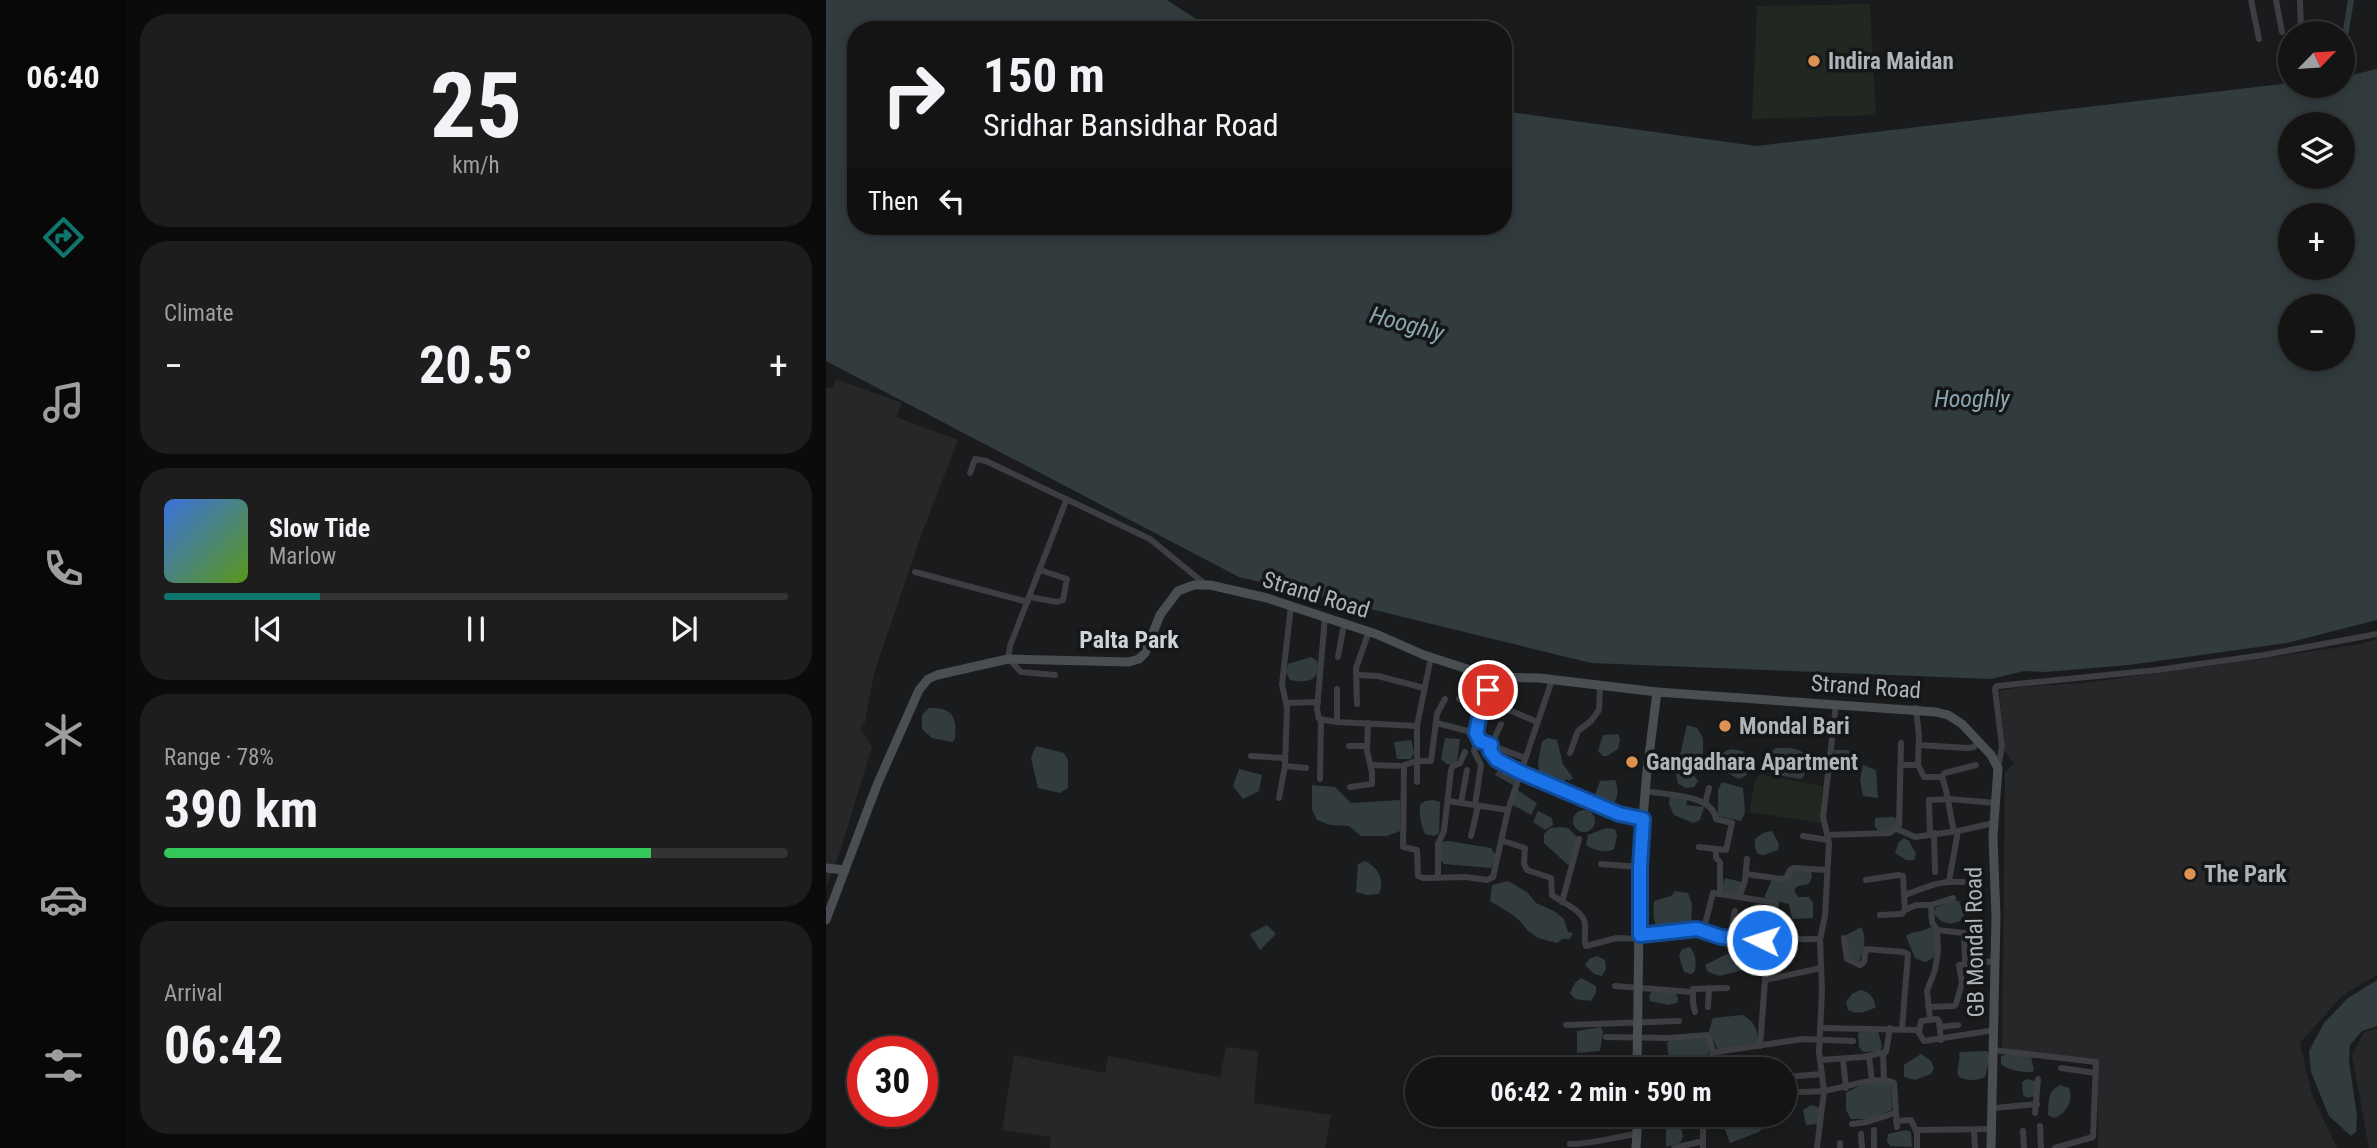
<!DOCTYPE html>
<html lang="en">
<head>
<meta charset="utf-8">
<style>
	body { margin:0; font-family:"Roboto Condensed",sans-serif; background:#1d1d1e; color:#f1f3f6; height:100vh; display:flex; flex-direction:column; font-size:26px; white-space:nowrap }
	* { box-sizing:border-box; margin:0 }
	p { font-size:23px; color:#9d9ea0 }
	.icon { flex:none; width:38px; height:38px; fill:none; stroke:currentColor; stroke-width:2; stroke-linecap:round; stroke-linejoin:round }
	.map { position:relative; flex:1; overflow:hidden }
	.sheet { display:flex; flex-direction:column; gap:14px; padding:14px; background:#0b0b0c; width:700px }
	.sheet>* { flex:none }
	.guide { position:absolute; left:21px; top:21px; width:665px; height:214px; border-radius:28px; box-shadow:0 4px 18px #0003,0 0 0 2px #333334; background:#141415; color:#f1f3f6; overflow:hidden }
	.needle { width:46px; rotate:65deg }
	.fabs { position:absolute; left:1452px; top:21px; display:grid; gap:14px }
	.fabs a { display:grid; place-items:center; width:77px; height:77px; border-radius:50%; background:#141415; box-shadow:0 4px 18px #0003,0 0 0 2px #333334; font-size:35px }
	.speed { position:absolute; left:21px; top:1036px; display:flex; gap:14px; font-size:35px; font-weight:700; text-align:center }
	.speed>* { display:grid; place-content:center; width:91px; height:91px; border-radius:50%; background:#141415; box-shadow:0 4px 18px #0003,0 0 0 2px #333334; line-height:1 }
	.speed .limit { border:10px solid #d22; background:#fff; color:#111 }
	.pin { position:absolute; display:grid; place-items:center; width:60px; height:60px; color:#fff; margin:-30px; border:4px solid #fff; border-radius:50%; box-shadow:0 2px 7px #0007 }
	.me { position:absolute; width:77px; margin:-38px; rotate:274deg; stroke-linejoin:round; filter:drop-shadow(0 0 5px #0008) }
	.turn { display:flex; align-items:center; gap:24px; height:147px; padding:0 21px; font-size:32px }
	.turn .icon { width:91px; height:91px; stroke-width:2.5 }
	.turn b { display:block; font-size:49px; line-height:60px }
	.then { display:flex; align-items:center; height:66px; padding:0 21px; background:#0003; gap:14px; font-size:26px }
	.big { font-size:52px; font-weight:700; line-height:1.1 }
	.sheet .card { flex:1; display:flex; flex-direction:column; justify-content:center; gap:10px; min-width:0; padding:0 24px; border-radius:28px; background:#1d1d1e }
	.sheet .dial { align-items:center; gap:0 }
	.dial b { font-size:91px; line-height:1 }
	.song { display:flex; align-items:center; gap:21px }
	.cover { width:84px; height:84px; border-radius:10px; background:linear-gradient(135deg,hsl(220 70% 55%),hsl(90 70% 35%)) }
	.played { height:7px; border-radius:4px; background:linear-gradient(90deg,#0f766e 25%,#333334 25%) }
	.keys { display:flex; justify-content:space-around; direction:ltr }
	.heat { display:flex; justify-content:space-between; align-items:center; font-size:38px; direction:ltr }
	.charge { height:10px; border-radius:5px; background:linear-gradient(90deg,#34c759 78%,#333334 0) }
	.trip { position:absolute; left:579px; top:1057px; width:392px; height:70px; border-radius:35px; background:#141415; box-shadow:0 4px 18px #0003,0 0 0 2px #333334; font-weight:700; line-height:70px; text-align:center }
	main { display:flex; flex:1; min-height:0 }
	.tabs { display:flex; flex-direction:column; width:126px; justify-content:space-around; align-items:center; background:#080808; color:#9d9ea0 }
	.tabs .icon { width:49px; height:49px }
	.tabs .active { color:#0f766e }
	.tabs b { font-size:32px; color:#f1f3f6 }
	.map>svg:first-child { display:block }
	.built { fill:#262729 }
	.green { fill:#212721 }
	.water { fill:#323c3f; fill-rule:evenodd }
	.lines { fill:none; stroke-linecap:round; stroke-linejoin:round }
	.canal { stroke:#323c3f; stroke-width:6 }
	.street { stroke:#3c3e41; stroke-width:6 }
	.secondary { stroke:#4a4d51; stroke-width:9 }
	.route-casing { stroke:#114b97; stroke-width:18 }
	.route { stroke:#1a73e8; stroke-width:12 }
	.poi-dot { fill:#dd9252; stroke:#151617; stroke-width:2.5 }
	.labels { text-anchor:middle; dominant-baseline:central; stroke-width:7; stroke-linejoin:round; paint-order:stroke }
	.poi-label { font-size:23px; font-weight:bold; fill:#afb4ba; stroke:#151617; text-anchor:start }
	.street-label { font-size:23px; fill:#afb4ba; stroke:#151617 }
	.water-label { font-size:24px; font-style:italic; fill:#8aa6b0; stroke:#151617 }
	.neighbourhood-label { font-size:24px; font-weight:bold; fill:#cfd3d7; stroke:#151617 }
</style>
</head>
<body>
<main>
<nav class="tabs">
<b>06:40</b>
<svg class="icon active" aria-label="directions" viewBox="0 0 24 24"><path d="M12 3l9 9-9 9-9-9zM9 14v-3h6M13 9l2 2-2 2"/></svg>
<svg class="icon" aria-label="music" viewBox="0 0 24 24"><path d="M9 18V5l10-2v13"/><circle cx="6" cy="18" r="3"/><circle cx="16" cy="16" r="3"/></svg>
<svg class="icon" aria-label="phone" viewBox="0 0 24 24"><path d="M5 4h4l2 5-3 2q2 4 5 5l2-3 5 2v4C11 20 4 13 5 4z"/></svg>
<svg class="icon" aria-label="climate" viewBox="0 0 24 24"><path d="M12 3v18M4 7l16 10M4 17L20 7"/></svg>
<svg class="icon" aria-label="car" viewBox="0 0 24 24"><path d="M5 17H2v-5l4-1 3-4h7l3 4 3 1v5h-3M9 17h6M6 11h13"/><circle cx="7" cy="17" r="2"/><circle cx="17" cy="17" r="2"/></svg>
<svg class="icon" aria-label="filters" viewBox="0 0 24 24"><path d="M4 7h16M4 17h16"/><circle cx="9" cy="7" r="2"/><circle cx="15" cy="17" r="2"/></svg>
</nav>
<section class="sheet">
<div class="card dial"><b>25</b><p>km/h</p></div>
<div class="card"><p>Climate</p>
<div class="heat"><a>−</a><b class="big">20.5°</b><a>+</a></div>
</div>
<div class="card">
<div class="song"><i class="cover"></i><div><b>Slow Tide</b><p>Marlow</p></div></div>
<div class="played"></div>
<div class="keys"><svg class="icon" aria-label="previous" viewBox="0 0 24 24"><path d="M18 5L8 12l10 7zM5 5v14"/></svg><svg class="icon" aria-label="pause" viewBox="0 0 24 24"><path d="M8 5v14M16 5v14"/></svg><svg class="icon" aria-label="next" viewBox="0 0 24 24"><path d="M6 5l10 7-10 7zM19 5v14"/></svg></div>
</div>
<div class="card"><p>Range · 78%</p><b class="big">390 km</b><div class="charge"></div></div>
<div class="card"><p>Arrival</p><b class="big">06:42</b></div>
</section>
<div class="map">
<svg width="1551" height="1148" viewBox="0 0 1551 1148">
	<rect width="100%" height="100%" fill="#1a1b1c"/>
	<!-- built -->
	<g class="built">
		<polygon points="10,379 76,403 70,417 132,440 96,533 48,673 39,722 34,728 46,747 14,852 0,887 0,387 6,389"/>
		<polygon points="1551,639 1551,975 1516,996 1474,1043 1486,1095 1511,1148 1272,1148 1271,1061 1176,1048 1179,773 1188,763 1179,752 1173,691 1195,687 1258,683 1427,660 1535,644"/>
		<polygon points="1551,1029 1551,1148 1543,1148 1526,1055 1538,1032"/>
		<polygon points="400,1047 432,1051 428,1103 505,1115 499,1148 224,1148 225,1137 176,1130 188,1055 279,1073 282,1056 394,1077"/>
	</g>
	<!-- green -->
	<g class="green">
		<polygon points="1044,4 1050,115 926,119 931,6"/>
		<polygon points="934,774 996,786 995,823 923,812 929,781"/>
	</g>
	<!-- water -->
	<g class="water">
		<path d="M0,0H341L387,30H30V226H677V111L930,146L1465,83V86H1517V77L1551,69V620L1461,643L1303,665L1220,672L1198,671L1165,679L765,663L413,577L0,361ZM1465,124H1517V177H1465ZM1465,215H1517V268H1465ZM1465,306H1517V359H1465Z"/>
		<path d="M485,657L491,661C495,682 480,683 464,680L460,672L462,664Z"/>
		<path d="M103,708C127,707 131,717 129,739L126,742L106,738L96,729V715Z"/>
		<polygon points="861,725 871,728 877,738 877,759 871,764 854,755"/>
		<polygon points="792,734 794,739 792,749 781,756 777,756 772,751 777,735"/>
		<polygon points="619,738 634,739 631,761 622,765 615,759"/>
		<polygon points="722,738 731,740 737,764 747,778 743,781 740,779 736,787 714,777 712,763 716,741"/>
		<polygon points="585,740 588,752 585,759 571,759 568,742"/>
		<polygon points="210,746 238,753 242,760 242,788 234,793 212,788 205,758"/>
		<path d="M950,748C962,748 972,747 980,755L978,776L975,779L945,774L943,763L946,751Z"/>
		<polygon points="904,749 916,751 922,757 920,776 913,779 898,771 896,753"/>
		<polygon points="1008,750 1021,750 1026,752 1028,766 1019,768 1006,765"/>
		<polygon points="676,763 692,772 687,785 669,775"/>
		<polygon points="1037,765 1050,770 1052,798 1037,796 1034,780"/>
		<polygon points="862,767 872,781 868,787 860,788 852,784 850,773 856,768"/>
		<polygon points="413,769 436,775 433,791 417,799 407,786"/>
		<path d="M789,780C793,791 793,800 783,808L767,801L774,781Z"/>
		<polygon points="896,782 917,788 919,812 915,821 892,816 892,790"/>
		<polygon points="486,785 509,787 525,803 574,800 574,831 561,836 535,836 523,826 504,825 491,820 486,810"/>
		<polygon points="691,790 711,803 705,815 685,804"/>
		<polygon points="862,796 860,805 878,807 874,820 867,823 848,815 843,804 844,797"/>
		<path d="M607,800L614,802L613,833L608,836L599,834C595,825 593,815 594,805L599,801Z"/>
		<circle cx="758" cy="821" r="11"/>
		<polygon points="712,811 726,818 727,825 719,830 707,822"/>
		<polygon points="1067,817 1072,819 1072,825 1066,830 1053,831 1049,827 1049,818"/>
		<polygon points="733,827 742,828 751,837 746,861 742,865 718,843 718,834 724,828"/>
		<path d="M780,828L789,829L791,836L788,849C780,854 768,850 760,845L762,835Z"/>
		<polygon points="946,831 953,844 952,850 938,855 932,854 929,848 929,839 937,833"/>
		<polygon points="1078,838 1083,841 1090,854 1088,860 1080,860 1069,853 1073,842"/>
		<polygon points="622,841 665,848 670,856 665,868 618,864 613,858 614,842"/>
		<path d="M539,861C552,868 559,879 553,894L541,895L530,892L532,864Z"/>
		<polygon points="966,869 985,871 986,877 983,884 972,886 968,890 972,897 983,897 987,903 987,918 966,919 963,904 939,898 939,895 946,880 961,880"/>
		<polygon points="899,878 916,882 912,895 896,891 896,886"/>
		<polygon points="682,881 701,892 710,903 728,911 738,919 742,932 747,933 744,939 736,939 731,943 712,938 702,931 694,921 684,913 664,901 666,885"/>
		<path d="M849,891L862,893L866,904L865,927L833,932C827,922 827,913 828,901L845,896Z"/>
		<path d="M1126,900L1133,901L1138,915L1134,921C1123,926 1114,923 1108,913L1109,908Z"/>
		<polygon points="441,925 450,934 434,950 424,934"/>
		<path d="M1035,927C1041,936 1038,952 1033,961L1023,957L1020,935Z"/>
		<path d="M1104,927L1109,929L1110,949L1107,958L1099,962L1089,958L1080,936C1087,930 1096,933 1104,927Z"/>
		<path d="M864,947C870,955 870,961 869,971L865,974L858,972L853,956L856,949Z"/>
		<path d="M901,954C913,954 918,957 920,969L894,976L882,972L879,965Z"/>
		<polygon points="771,956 779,960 780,969 776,976 768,974 759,965 763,959"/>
		<polygon points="755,978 770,986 770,993 765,1001 749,999 744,993 749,983"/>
		<polygon points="1551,980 1551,1026 1536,1031 1524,1045 1523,1061 1531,1116 1530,1132 1525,1136 1503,1116 1485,1072 1483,1051 1498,1023 1522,998"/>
		<path d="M1035,990C1045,993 1047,997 1050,1007C1041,1012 1031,1015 1022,1010L1020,1002L1026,994Z"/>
		<polygon points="826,991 849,991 852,999 851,1003 841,1005 824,1001 823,996"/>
		<path d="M917,1015C929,1023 932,1030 932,1044L897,1050L891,1048L883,1031L887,1018Z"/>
		<polygon points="775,1027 777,1032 774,1051 751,1053 751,1031"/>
		<polygon points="1038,1031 1052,1031 1056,1046 1054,1051 1037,1052 1033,1047 1032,1033"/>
		<polygon points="879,1037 883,1041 885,1051 874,1061 861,1066 843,1060 841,1043 846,1039"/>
		<path d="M1161,1051L1164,1057L1159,1077C1151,1081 1139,1081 1132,1076C1130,1067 1135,1061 1133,1052Z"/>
		<path d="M1185,1053L1205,1056L1208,1071C1201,1074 1181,1070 1175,1064V1056Z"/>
		<polygon points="1095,1054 1105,1061 1108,1068 1105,1074 1089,1080 1078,1077 1078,1065"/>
		<polygon points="1201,1079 1209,1081 1209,1096 1201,1098 1197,1095 1196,1082"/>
		<path d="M1065,1082L1066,1110L1044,1119H1025L1020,1110V1093C1034,1083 1049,1083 1065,1082Z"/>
		<path d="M1234,1085L1243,1088C1248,1101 1240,1114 1228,1118L1222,1115C1223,1102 1221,1091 1234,1085Z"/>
		<polygon points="985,1105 994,1108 992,1124 980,1125 977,1110"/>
		<polygon points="927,1115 937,1117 940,1125 933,1132 904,1143 897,1125"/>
		<polygon points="853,1116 857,1137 854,1143 840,1147 840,1124 844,1117"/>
		<polygon points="1080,1130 1085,1132 1086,1147 1064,1146 1061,1141 1062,1134"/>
	</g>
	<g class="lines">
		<!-- canal -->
		<polyline class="canal" points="1517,73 1519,36 1525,0"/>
		<!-- street -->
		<g class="street">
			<polyline points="1425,0 1433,39"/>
			<polyline points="1450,0 1456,32"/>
			<polyline points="1474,0 1475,33"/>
			<polyline points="144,473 149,459 160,461 324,539 379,584"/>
			<polyline points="89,572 202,602"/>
			<polyline points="204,597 231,602 237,600 241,579 214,570"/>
			<polyline points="499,617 491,709 493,719 511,722 591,726"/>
			<polyline points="512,657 518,624"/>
			<polyline points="605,657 591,726 591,761 578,765 577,847 591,850 592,876 597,878 640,877 661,880 667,877 682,810 726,680"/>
			<polyline points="182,659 184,646 240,501"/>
			<polyline points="184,660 195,672 229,675"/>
			<polyline points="533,675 552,676 598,688"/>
			<polyline points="666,677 655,708 650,736 654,741 699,758"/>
			<polyline points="633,699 655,708"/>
			<polyline points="658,699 711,722"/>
			<polyline points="461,703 492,702"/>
			<polyline points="531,704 530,668 543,631"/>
			<polyline points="511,722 511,689"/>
			<polyline points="610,723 650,733"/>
			<path d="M675,724C659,758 662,755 694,773"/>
			<polyline points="1093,745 1141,748 1148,747 1154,741"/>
			<polyline points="523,746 541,746"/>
			<polyline points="744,753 752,731 765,721 773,710 774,685"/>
			<polyline points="425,756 458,758"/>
			<polyline points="545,765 577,766"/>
			<polyline points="1075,765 1092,765 1093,736 1090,708"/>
			<path d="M1092,765L1098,777H1116C1123,795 1123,812 1128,831"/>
			<polyline points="459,766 480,768"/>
			<polyline points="1172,768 1176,747 1169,689 1171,686 1331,670 1438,655 1551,634"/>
			<polyline points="694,771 793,814 817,819"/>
			<polyline points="1116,777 1119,773 1150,765"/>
			<polyline points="494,779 495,721"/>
			<polyline points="591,782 591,761 605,761 611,714 619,699"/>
			<polyline points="524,787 546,784 546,772 541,751 542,723"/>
			<path d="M819,791C839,795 887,794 890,819L906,823L900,850L873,847"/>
			<polyline points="453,798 459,766 461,708 456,684 465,606"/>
			<polyline points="622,801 682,810"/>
			<polyline points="635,803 641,770"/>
			<polyline points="879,804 883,788"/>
			<polyline points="649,805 655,765 648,751 651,738"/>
			<polyline points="1071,829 1089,837 1132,831 1168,823"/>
			<polyline points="1108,833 1109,872"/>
			<polyline points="1104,834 1103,800 1124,799 1170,803"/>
			<polyline points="1001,835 1064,833 1073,826 1075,743"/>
			<polyline points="645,836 652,806"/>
			<polyline points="977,836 1002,840"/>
			<path d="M677,841L699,848L698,864L701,870L725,878L726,895C737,903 757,910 759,924C760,932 757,939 760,946L791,938L814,939"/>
			<polyline points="890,850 890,858 894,862 894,894"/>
			<polyline points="775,864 814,867"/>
			<polyline points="920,874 956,879 960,878 964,870 968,868 1000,870"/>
			<polyline points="612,878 612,844 618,831 625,770 627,766 634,763 639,752"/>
			<polyline points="1040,880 1072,875 1077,876 1079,910 1090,905 1105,905"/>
			<polyline points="1123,881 1132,831"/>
			<path d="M1079,895C1101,887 1113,880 1137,882"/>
			<polyline points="913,897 950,903 946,940"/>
			<polyline points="736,902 753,839"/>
			<polyline points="1054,915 1076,914 1079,910"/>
			<polyline points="1111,930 1138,933 1139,963"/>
			<polyline points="877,932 887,893 913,897 919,881 921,859"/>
			<polyline points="814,935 871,929 895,937 918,940 994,939"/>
			<polyline points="903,938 909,911"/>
			<polyline points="1018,938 1021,959 1034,965 1038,962 1040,949 1077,952 1082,954 1076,1029"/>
			<polyline points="939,980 995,968"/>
			<polyline points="789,986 866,992"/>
			<polyline points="882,1007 883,988"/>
			<polyline points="1102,1007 1128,1006 1130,1004 1136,983 1133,965 1169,961"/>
			<polyline points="869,1012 867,1003 867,989 901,988"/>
			<polyline points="1104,1019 1101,991 1109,970 1112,950 1111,930 1106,922 1105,905 1127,898"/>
			<polyline points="740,1025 853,1021"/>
			<polyline points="1114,1027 1132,1025"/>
			<polyline points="994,1028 1091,1030 1098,1041 1169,1030"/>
			<polyline points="1093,1033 1095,1021 1111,1019 1113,1021 1115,1040"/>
			<polyline points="780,1037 843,1038 882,1035 888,1054"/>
			<polyline points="934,1046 939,980 936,940"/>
			<polyline points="1168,1050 1270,1062 1267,1137 1229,1148"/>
			<polyline points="1057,1053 1058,1081"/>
			<polyline points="1043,1056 1046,1081"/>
			<polyline points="1017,1059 1020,1088"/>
			<polyline points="994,1060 1037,1057 1060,1052 1064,1028"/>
			<polyline points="1235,1068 1269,1073"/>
			<polyline points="878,1069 878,1062 890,1052 963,1041 978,1039 1027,1041"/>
			<polyline points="959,1077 996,1074"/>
			<path d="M963,1092C974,1092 985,1092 997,1091C1016,1089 1052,1074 1068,1083L1071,1127"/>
			<polyline points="1168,1108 1211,1104"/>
			<polyline points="1209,1113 1212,1079"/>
			<polyline points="767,1118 812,1123"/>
			<polyline points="1070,1121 1085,1120 1091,1133 1091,1148"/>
			<polyline points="1026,1124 1041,1122 1069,1113"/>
			<polyline points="836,1126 837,1115"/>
			<polyline points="1214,1126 1215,1148"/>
			<polyline points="1090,1130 1167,1129"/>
			<polyline points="1148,1130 1149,1148"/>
			<polyline points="1197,1131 1198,1148"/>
			<polyline points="1035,1134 1036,1148"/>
			<path d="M744,1144C768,1144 787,1137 811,1134"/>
			<polyline points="848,1148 877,1141"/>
			<polyline points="877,1148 877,1115"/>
			<polyline points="991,1148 998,1091 993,1052 996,991 994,939 999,916 1003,843 997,817 1010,704"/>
			<polyline points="1014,1148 1014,1143"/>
			<polyline points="1048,1148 1048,1130"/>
		</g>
		<!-- secondary -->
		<g class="secondary">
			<polyline points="0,868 19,870"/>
			<polyline points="0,920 51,785 93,690 102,679 111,675 182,659 303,662 313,659 319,653 334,615 352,591 368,585 384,585 441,598 480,611 550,634 598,655 666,677 713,678 831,692 1110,712 1122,715 1136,724 1165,755 1172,768 1167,837 1170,916 1165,1148"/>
			<polyline points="811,1069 814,853 821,771 831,692"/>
			<polyline points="810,1148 812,1115"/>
		</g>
	</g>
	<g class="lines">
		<defs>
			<polyline id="route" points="662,690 655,708 650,733 654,741 665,745 664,751 671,760 694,772 793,814 817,819 814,867 814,935 871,929 895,937 936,940"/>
		</defs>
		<!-- route casing -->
		<use href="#route" class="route-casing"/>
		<!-- route -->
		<use href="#route" class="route"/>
	</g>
	<!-- markers -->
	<g class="poi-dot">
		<circle cx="988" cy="61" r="7"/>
		<circle cx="899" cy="726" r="7"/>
		<circle cx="806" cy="762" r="7"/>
		<circle cx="1364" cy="874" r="7"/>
	</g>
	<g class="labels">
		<!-- poi labels -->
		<g class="poi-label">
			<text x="1002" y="61">Indira Maidan</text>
			<text x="913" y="726">Mondal Bari</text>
			<text x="820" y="762">Gangadhara Apartment</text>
			<text x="1378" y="874">The Park</text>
		</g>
		<!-- street labels -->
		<g class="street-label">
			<text transform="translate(490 595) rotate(17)">Strand Road</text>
			<text transform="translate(1040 687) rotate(4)">Strand Road</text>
			<text transform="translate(1149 942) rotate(-91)">GB Mondal Road</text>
		</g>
		<!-- water labels -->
		<g class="water-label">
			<text transform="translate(581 324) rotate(15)">Hooghly</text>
			<text x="1146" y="399">Hooghly</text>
		</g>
		<!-- neighbourhood labels -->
		<g class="neighbourhood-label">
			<text x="303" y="640">Palta Park</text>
		</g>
	</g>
</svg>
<div class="fabs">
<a><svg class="needle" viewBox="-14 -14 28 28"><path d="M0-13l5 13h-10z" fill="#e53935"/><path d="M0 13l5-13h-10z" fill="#9d9ea0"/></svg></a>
<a><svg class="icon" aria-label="layers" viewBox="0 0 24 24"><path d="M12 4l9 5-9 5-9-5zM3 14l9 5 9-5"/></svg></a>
<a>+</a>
<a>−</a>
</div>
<div class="speed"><div class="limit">30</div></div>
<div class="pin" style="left:662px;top:690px;background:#d93025"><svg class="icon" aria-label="arrive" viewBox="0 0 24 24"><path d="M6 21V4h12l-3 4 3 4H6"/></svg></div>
<svg class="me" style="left:936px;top:940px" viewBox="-20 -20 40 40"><circle r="17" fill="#1a73e8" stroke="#fff" stroke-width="3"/><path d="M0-11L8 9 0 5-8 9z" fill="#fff"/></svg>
<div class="trip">06:42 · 2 min · 590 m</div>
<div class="guide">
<div class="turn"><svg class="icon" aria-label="right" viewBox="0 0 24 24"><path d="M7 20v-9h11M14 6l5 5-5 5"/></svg><div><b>150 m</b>Sridhar Bansidhar Road</div></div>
<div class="then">Then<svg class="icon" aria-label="left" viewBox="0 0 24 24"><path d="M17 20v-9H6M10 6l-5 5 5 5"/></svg></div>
</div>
</div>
</main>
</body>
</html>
